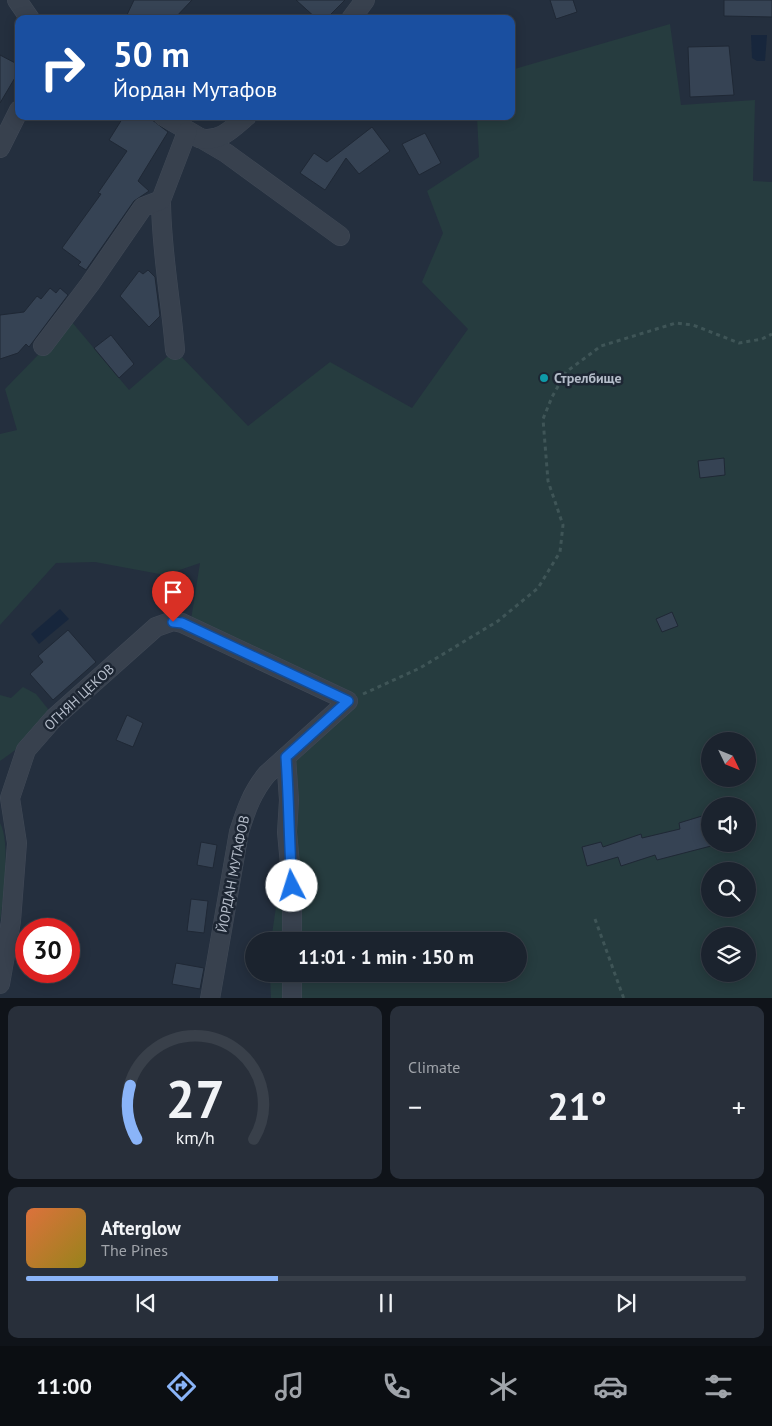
<!DOCTYPE html>
<html lang="en">
<head>
<meta charset="utf-8">
<style>
	body { margin:0; font-family:"PT Sans",sans-serif; background:#282f3a; color:#f1f3f6; height:100vh; display:flex; flex-direction:column; font-size:19px; white-space:nowrap }
	* { box-sizing:border-box; margin:0 }
	p { font-size:16px; color:#a0a4aa }
	.icon { flex:none; width:28px; height:28px; fill:none; stroke:currentColor; stroke-width:2; stroke-linecap:round; stroke-linejoin:round }
	.map { position:relative; height:998px; overflow:hidden }
	.panel { display:flex; flex-direction:column; gap:8px; padding:8px; background:#0f1319; flex:1 }
	.panel>* { flex:none }
	.guide { position:absolute; left:15px; top:15px; width:500px; height:105px; border-radius:10px; box-shadow:0 2px 12px #0003,0 0 0 1px #39404a; background:#1a4fa0; color:#fff; overflow:hidden }
	.needle { width:32px; rotate:133deg }
	.fabs { position:absolute; left:701px; top:732px; display:grid; gap:10px }
	.fabs a { display:grid; place-items:center; width:55px; height:55px; border-radius:50%; background:#1b232e; box-shadow:0 2px 12px #0003,0 0 0 1px #39404a; font-size:25px }
	.speed { position:absolute; left:15px; top:918px; display:flex; gap:10px; font-size:25px; font-weight:700; text-align:center }
	.speed>* { display:grid; place-content:center; width:65px; height:65px; border-radius:50%; background:#1b232e; box-shadow:0 2px 12px #0003,0 0 0 1px #39404a; line-height:1 }
	.speed .limit { border:8px solid #d22; background:#fff; color:#111 }
	.pin { position:absolute; display:grid; place-items:center; width:42px; height:42px; color:#fff; margin:-51px -21px; border-radius:50% 50% 50% 0; rotate:-45deg; box-shadow:0 0 5px #0007 }
	.pin .icon { rotate:45deg }
	.me { position:absolute; width:55px; margin:-28px; rotate:355deg; stroke-linejoin:round; filter:drop-shadow(0 0 4px #0008) }
	.turn { display:flex; align-items:center; gap:18px; height:105px; padding:0 15px; font-size:22px }
	.turn .icon { width:65px; height:65px; stroke-width:2.5 }
	.turn b { display:block; font-size:35px; line-height:42px }
	.big { font-size:38px; font-weight:700; line-height:1.1 }
	.panel .widget { flex:1; display:flex; flex-direction:column; justify-content:center; gap:8px; min-width:0; padding:0 18px; border-radius:10px; background:#282f3a }
	.panel .dial { align-items:center; gap:0 }
	.dial svg { height:130px; overflow:visible; fill:none; stroke:#39404a; stroke-width:7; stroke-linecap:round; text-anchor:middle }
	.dial text { fill:#f1f3f6; stroke:none }
	.song { display:flex; align-items:center; gap:15px }
	.cover { width:60px; height:60px; border-radius:8px; background:linear-gradient(135deg,hsl(20 70% 55%),hsl(50 70% 35%)) }
	.played { height:5px; border-radius:2px; background:linear-gradient(90deg,#8ab4f8 35%,#39404a 35%) }
	.keys { display:flex; justify-content:space-around; direction:ltr }
	.heat { display:flex; justify-content:space-between; align-items:center; font-size:28px; direction:ltr }
	.panel .tiles { flex:1; display:grid; gap:8px; grid-template-columns:1fr 1fr }
	.widget:last-child { grid-column:span 2 }
	.trip { position:absolute; left:245px; top:932px; width:282px; height:50px; border-radius:25px; background:#1b232e; box-shadow:0 2px 12px #0003,0 0 0 1px #39404a; font-weight:700; line-height:50px; text-align:center }
	.tabs { display:flex; height:80px; justify-content:space-around; align-items:center; background:#0b0e12; color:#a0a4aa }
	.tabs .icon { width:35px; height:35px }
	.tabs .selected { color:#8ab4f8 }
	.tabs b { font-size:22px; color:#f1f3f6 }
	.map>svg:first-child { display:block }
	.green { fill:#263c3f; fill-rule:evenodd }
	.water { fill:#17263c }
	.building { fill:#364354; stroke:#1f2835 }
	.lines { fill:none; stroke-linecap:round; stroke-linejoin:round }
	.minor-casing { stroke:#414a57; stroke-width:20 }
	.path { stroke:#3f5557; stroke-width:3; stroke-dasharray:4 4; stroke-linecap:butt }
	.minor { stroke:#38414e; stroke-width:19 }
	.route-casing { stroke:#114b97; stroke-width:12 }
	.route { stroke:#1a73e8; stroke-width:9 }
	.culture-dot { fill:#0f9aa8; stroke:#1d2633; stroke-width:2 }
	.labels { text-anchor:middle; dominant-baseline:central; stroke-width:5; stroke-linejoin:round; paint-order:stroke }
	.poi-label { font-size:14px; font-weight:bold; fill:#b4bcc9; stroke:#1d2633; text-anchor:start }
	.street-label { font-size:14px; fill:#b4bcc9; stroke:#1d2633 }
</style>
</head>
<body>
<div class="map">
<svg width="772" height="999" viewBox="0 0 772 999">
	<rect width="100%" height="100%" fill="#242f3e"/>
	<!-- green -->
	<g class="green">
		<path d="M670,24L681,105L755,100L753,181L772,182V998H271L270,974H519V941H271L287,832L286,757L347,701L190,626L200,563L165,575L95,562L56,563L0,625V434L17,430L5,389L71,321L129,390L175,350L248,426L330,362L412,408L468,329L422,282L443,233L427,191L479,157L477,116H511V70ZM710,741H748V779H710ZM710,806H748V844H710ZM710,871H748V909H710ZM710,936H748V974H710Z"/>
		<path d="M23,687L36,694L48,709C45,730 17,749 0,761V695L11,698Z"/>
		<path d="M0,823C11,842 3,900 0,923Z"/>
	</g>
	<!-- water -->
	<g class="water">
		<polygon points="751,35 767,35 765,61 757,61 752,58"/>
		<polygon points="60,609 69,619 39,644 31,634"/>
	</g>
	<!-- building -->
	<g class="building">
		<polygon points="134,0 192,0 174,19 125,19"/>
		<polygon points="296,0 345,0 326,19 317,19"/>
		<polygon points="550,0 573,0 577,12 556,19"/>
		<polygon points="724,0 772,0 772,17 724,16"/>
		<polygon points="729,46 734,95 690,97 688,47"/>
		<polygon points="0,55 19,65 19,71 0,103"/>
		<polygon points="124,116 147,116 168,132 138,181 149,191 134,201 86,270 78,265 81,262 62,248 101,194 98,193 127,151 109,140"/>
		<polygon points="372,127 390,151 359,174 346,158 325,190 300,173 314,153 327,162"/>
		<polygon points="425,133 441,163 419,175 402,144"/>
		<polygon points="148,270 155,277 160,316 149,327 120,296 139,271 143,274"/>
		<polygon points="50,288 56,293 60,288 68,295 29,347 26,344 18,353 0,359 0,315 24,312 37,296 41,299"/>
		<polygon points="111,335 134,364 119,378 94,348"/>
		<polygon points="724,458 725,475 700,478 698,461"/>
		<polygon points="672,612 678,626 662,632 656,619"/>
		<polygon points="68,630 96,662 53,700 30,674 43,662 38,656"/>
		<polygon points="127,715 143,723 133,747 116,740"/>
		<polygon points="702,816 711,846 657,860 655,855 621,866 618,857 587,866 582,847 601,842 603,847 641,834 642,838 680,829 679,823"/>
		<polygon points="201,842 217,845 213,868 197,865"/>
		<polygon points="191,899 208,901 204,933 187,931"/>
		<polygon points="176,963 204,968 200,989 172,984"/>
	</g>
	<g class="lines">
		<defs>
			<g id="minor">
				<polyline points="17,0 30,19"/>
				<polyline points="351,19 365,0"/>
				<polyline points="163,116 226,153 340,236"/>
				<path d="M199,138C219,143 232,129 247,116"/>
				<polyline points="0,148 19,110"/>
				<path d="M161,200C161,250 171,300 175,350"/>
				<polyline points="43,346 90,284 143,207 161,200 187,132"/>
				<polyline points="286,757 289,800 287,832 292,886 292,941"/>
				<path d="M0,984L11,921L17,843L10,798L26,750L54,718L156,627L173,621L182,623L348,701L267,774C252,792 246,810 239,832L210,999"/>
				<polyline points="292,999 292,974"/>
			</g>
		</defs>
		<!-- minor casing -->
		<use href="#minor" class="minor-casing"/>
		<!-- path -->
		<g class="path">
			<polyline points="363,694 420,668 498,621 538,588 560,552 563,525 548,481 543,419 552,397 566,372 601,346 676,323 693,325 739,343 762,339 772,334"/>
			<polyline points="595,919 624,999"/>
		</g>
		<!-- minor -->
		<use href="#minor" class="minor"/>
	</g>
	<g class="lines">
		<defs>
			<path id="route" d="M173,622L182,623L348,701L286,757C289,800 289,843 292,886"/>
		</defs>
		<!-- route casing -->
		<use href="#route" class="route-casing"/>
		<!-- route -->
		<use href="#route" class="route"/>
	</g>
	<!-- markers -->
	<circle class="culture-dot" cx="544" cy="378" r="5"/>
	<g class="labels">
		<!-- poi labels -->
		<g class="poi-label">
			<text x="554" y="378">Стрелбище</text>
		</g>
		<!-- street labels -->
		<g class="street-label">
			<text transform="translate(79 697) rotate(-43)">ОГНЯН ЦЕКОВ</text>
			<text transform="translate(233 874) rotate(-79)">ЙОРДАН МУТАФОВ</text>
		</g>
	</g>
</svg>
<div class="fabs">
<a><svg class="needle" viewBox="-14 -14 28 28"><path d="M0-13l5 13h-10z" fill="#e53935"/><path d="M0 13l5-13h-10z" fill="#a0a4aa"/></svg></a>
<a><svg class="icon" aria-label="sound" viewBox="0 0 24 24"><path d="M4 9h4l5-4v14l-5-4H4zM17 9q2 3 0 6"/></svg></a>
<a><svg class="icon" aria-label="search" viewBox="0 0 24 24"><circle cx="10" cy="10" r="6"/><path d="M15 15l6 6"/></svg></a>
<a><svg class="icon" aria-label="layers" viewBox="0 0 24 24"><path d="M12 4l9 5-9 5-9-5zM3 14l9 5 9-5"/></svg></a>
</div>
<div class="speed"><div class="limit">30</div></div>
<div class="pin" style="left:173px;top:622px;background:#d93025"><svg class="icon" aria-label="arrive" viewBox="0 0 24 24"><path d="M6 21V4h12l-3 4 3 4H6"/></svg></div>
<svg class="me" style="left:292px;top:886px" viewBox="-20 -20 40 40"><circle r="19" fill="#fff"/><path d="M0-13L10 11 0 6-10 11z" fill="#1a73e8"/></svg>
<div class="trip">11:01 · 1 min · 150 m</div>
<div class="guide">
<div class="turn"><svg class="icon" aria-label="right" viewBox="0 0 24 24"><path d="M7 20v-9h11M14 6l5 5-5 5"/></svg><div><b>50 m</b>Йордан Мутафов</div></div>
</div>
</div>
<section class="panel">
<div class="tiles">
<div class="widget dial"><svg viewBox="0 0 100 80">
<path d="M14 69A42 42 0 1 1 86 69"/>
<path d="M14 69A42 42 0 0 1 10 36" stroke="#8ab4f8"/>
<text x="50" y="56" font-size="32" font-weight="700">27</text>
<text x="50" y="72" font-size="11">km/h</text>
</svg></div>
<div class="widget"><p>Climate</p>
<div class="heat"><a>−</a><b class="big">21°</b><a>+</a></div>
</div>
<div class="widget">
<div class="song"><i class="cover"></i><div><b>Afterglow</b><p>The Pines</p></div></div>
<div class="played"></div>
<div class="keys"><svg class="icon" aria-label="previous" viewBox="0 0 24 24"><path d="M18 5L8 12l10 7zM5 5v14"/></svg><svg class="icon" aria-label="pause" viewBox="0 0 24 24"><path d="M8 5v14M16 5v14"/></svg><svg class="icon" aria-label="next" viewBox="0 0 24 24"><path d="M6 5l10 7-10 7zM19 5v14"/></svg></div>
</div>
</div>
</section>
<nav class="tabs">
<b>11:00</b>
<svg class="icon selected" aria-label="directions" viewBox="0 0 24 24"><path d="M12 3l9 9-9 9-9-9zM9 14v-3h6M13 9l2 2-2 2"/></svg>
<svg class="icon" aria-label="music" viewBox="0 0 24 24"><path d="M9 18V5l10-2v13"/><circle cx="6" cy="18" r="3"/><circle cx="16" cy="16" r="3"/></svg>
<svg class="icon" aria-label="phone" viewBox="0 0 24 24"><path d="M5 4h4l2 5-3 2q2 4 5 5l2-3 5 2v4C11 20 4 13 5 4z"/></svg>
<svg class="icon" aria-label="climate" viewBox="0 0 24 24"><path d="M12 3v18M4 7l16 10M4 17L20 7"/></svg>
<svg class="icon" aria-label="car" viewBox="0 0 24 24"><path d="M5 17H2v-5l4-1 3-4h7l3 4 3 1v5h-3M9 17h6M6 11h13"/><circle cx="7" cy="17" r="2"/><circle cx="17" cy="17" r="2"/></svg>
<svg class="icon" aria-label="filters" viewBox="0 0 24 24"><path d="M4 7h16M4 17h16"/><circle cx="9" cy="7" r="2"/><circle cx="15" cy="17" r="2"/></svg>
</nav>
</body>
</html>
